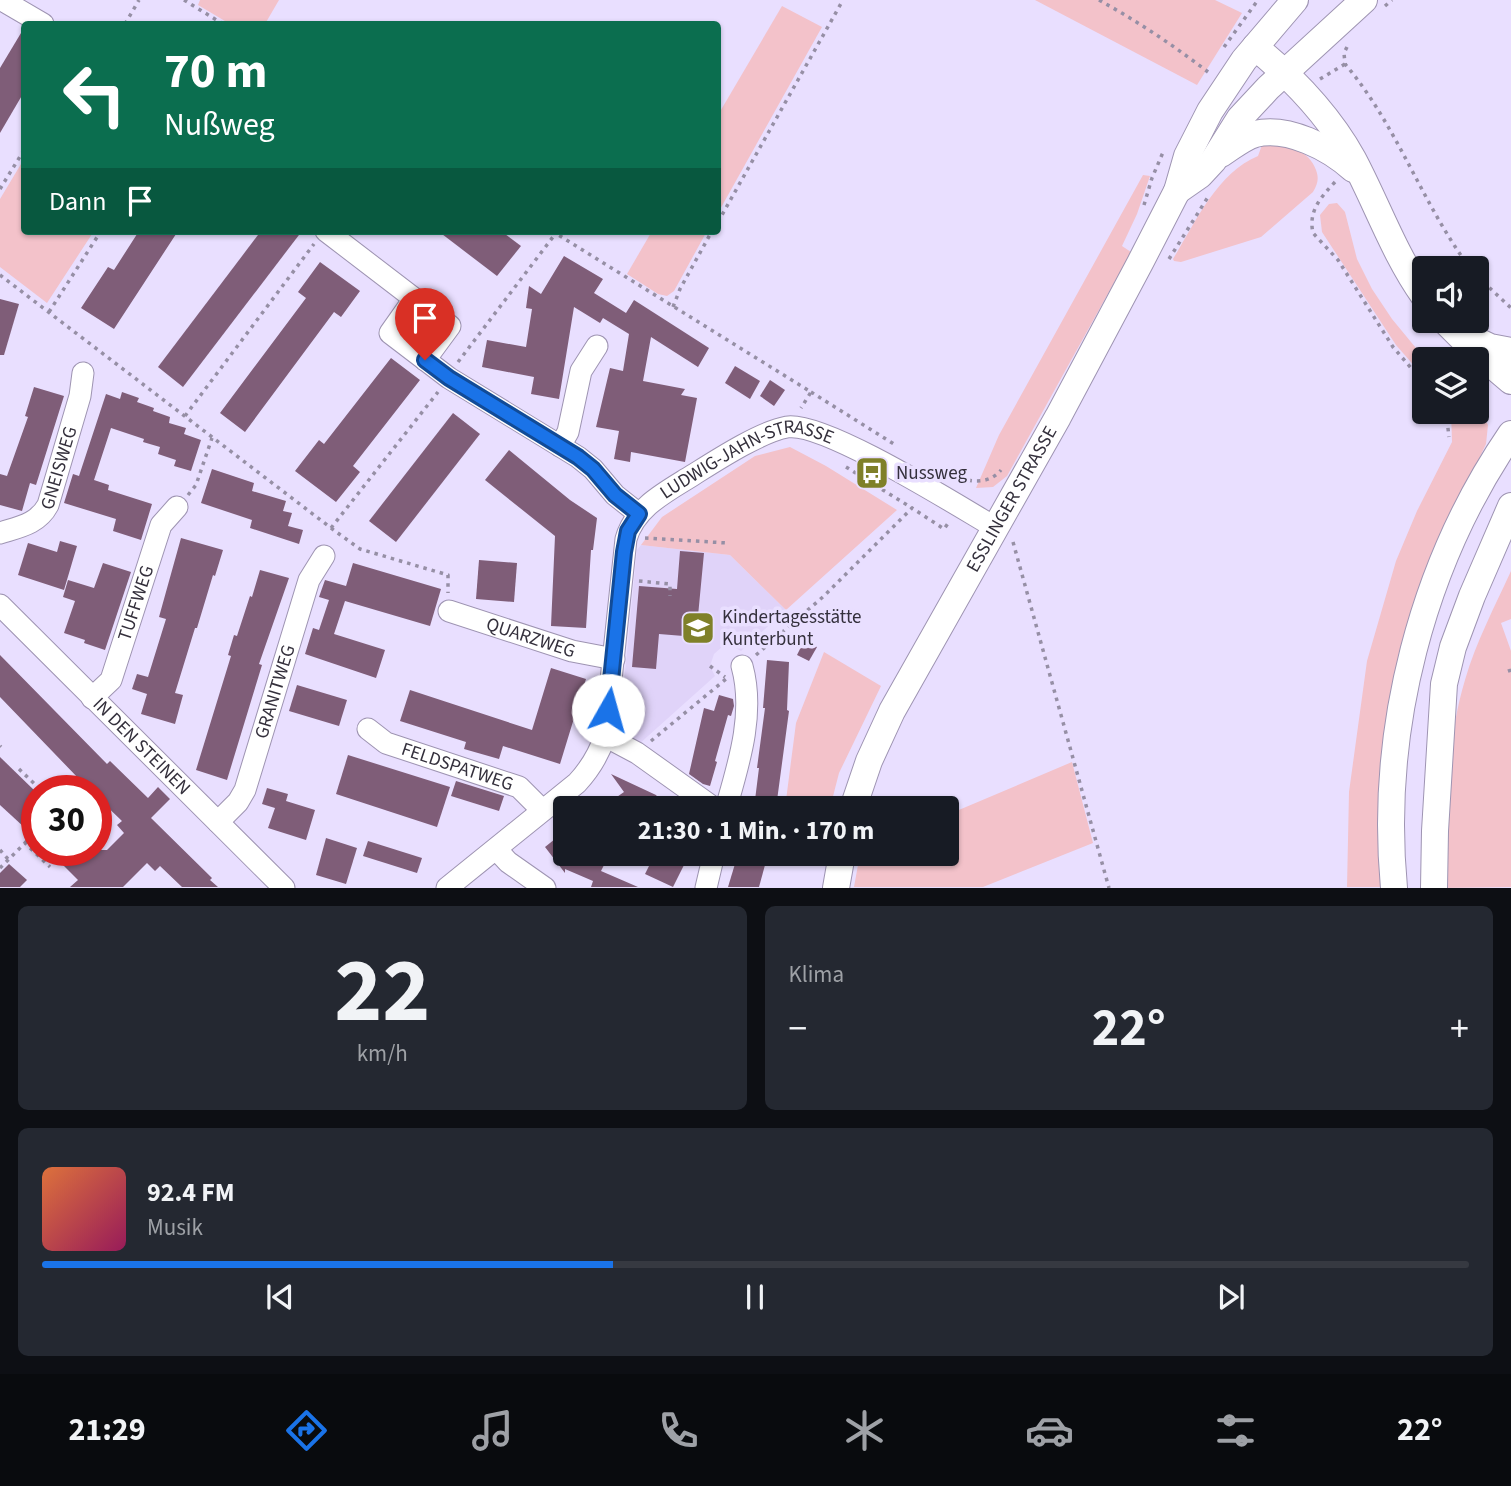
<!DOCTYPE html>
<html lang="de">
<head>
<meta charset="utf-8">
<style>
	body { margin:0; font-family:"Source Sans 3",sans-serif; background:#242831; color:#f1f3f6; height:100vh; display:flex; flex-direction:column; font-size:26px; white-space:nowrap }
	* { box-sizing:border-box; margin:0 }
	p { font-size:23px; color:#9ea1a6 }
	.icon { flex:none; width:38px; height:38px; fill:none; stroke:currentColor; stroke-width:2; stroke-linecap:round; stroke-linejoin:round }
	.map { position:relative; height:888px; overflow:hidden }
	.drawer { display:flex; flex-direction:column; gap:18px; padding:18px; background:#0d0f14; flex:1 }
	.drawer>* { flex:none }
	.banner { position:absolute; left:21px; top:21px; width:700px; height:214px; border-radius:7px; box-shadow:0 2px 5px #0004; background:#0b6e4f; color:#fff; overflow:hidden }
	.buttons { position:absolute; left:1412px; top:256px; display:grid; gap:14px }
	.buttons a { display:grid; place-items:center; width:77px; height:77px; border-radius:7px; background:#171b24; box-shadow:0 2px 5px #0004; font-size:35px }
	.speed { position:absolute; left:21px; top:775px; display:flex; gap:14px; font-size:35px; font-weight:700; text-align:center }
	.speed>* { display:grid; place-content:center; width:91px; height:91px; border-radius:50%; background:#171b24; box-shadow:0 2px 5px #0004; line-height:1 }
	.speed .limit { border:10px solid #d22; background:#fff; color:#111 }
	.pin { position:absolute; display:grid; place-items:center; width:60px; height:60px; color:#fff; margin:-72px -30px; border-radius:50% 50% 50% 0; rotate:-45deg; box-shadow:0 0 7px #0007 }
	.pin .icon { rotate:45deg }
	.me { position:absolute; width:77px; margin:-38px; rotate:7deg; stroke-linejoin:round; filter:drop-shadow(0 0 5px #0008) }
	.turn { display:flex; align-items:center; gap:24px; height:147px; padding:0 28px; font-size:32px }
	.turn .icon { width:91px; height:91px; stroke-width:2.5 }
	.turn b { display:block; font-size:49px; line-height:60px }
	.then { display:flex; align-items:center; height:66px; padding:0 28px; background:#0003; gap:14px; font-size:26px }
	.big { font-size:52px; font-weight:700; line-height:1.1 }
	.drawer .widget { flex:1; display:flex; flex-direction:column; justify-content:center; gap:10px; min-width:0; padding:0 24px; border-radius:10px; background:#242831 }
	.drawer .dial { align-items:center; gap:0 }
	.dial b { font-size:91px; line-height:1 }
	.song { display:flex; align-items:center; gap:21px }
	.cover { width:84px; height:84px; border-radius:10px; background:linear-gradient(135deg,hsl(20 70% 55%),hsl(330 70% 35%)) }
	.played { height:7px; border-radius:4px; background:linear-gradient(90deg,#1a73e8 40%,#363941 40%) }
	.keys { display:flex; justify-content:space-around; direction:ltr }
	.heat { display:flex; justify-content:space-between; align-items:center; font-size:38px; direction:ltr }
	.drawer .tiles { flex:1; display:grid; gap:18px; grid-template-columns:1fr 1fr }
	.widget:last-child { grid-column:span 2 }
	.trip { position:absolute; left:553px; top:796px; width:406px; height:70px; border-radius:7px; background:#171b24; box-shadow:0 2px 5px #0004; font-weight:700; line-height:70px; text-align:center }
	.tabs { display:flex; height:112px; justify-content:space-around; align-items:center; background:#090b0e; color:#9ea1a6 }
	.tabs .icon { width:49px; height:49px }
	.tabs .current { color:#1a73e8 }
	.tabs b { font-size:32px; color:#f1f3f6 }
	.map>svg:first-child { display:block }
	.built { fill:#e0d3f9 }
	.green { fill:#f3c2ca }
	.building { fill:#7f5d78 }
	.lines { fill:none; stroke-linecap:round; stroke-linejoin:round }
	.minor-casing { stroke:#9e94b2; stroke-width:23 }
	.major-casing { stroke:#9e94b2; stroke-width:28 }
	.path { stroke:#968fa5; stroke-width:3.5; stroke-dasharray:3.5 5; stroke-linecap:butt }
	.minor { stroke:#fff; stroke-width:21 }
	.major { stroke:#fff; stroke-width:26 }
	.route-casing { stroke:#114b97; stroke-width:18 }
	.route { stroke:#1a73e8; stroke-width:12 }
	.labels { text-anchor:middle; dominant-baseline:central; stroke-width:7; stroke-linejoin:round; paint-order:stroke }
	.street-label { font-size:19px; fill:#34303c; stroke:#e9dfff }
	.poi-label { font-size:19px; fill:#34303c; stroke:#e9dfff; text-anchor:start }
</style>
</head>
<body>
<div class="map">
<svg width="1511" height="888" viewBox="0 0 1511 888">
	<rect width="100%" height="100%" fill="#e9dfff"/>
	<!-- built -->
	<polygon class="built" points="641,545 730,555 786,610 741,651 732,646 723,646 714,654 710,666 715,676 638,745 619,733 637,550"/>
	<!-- green -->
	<g class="green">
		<polygon points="200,0 279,0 265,24 230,24 198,5"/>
		<polygon points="1035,0 1215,0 1242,13 1197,85"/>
		<polygon points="782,6 822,27 718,213 718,115"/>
		<path d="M1262,145C1283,145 1308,147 1316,170C1319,178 1318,184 1313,192L1261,237L1181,262L1174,261L1173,259C1195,223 1217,173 1258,156Z"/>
		<polygon points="24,159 24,231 94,231 47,303 0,267 0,199"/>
		<polygon points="1143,175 1150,176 1137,214 1122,246 1131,252 1007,476 993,487 976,488 999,435"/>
		<polygon points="1337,203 1345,212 1357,259 1372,289 1392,319 1425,359 1424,377 1396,345 1322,232 1320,215 1329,204"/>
		<polygon points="652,231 707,231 674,291 667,296 658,294 627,274"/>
		<polygon points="1477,407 1488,425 1486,444 1434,553 1387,887 1347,887 1349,792 1367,661 1396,561 1417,511 1452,442 1451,411 1477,411"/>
		<polygon points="790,447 826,466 897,510 786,610 730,555 641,545 662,517 755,456"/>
		<path d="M1511,571V619L1501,623L1511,651V887L1441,888C1447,819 1445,746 1465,680C1476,642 1495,606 1511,571Z"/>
		<polygon points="824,652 881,686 839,773 830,808 785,808 796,723"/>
		<polygon points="1072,762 1093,843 983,887 854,887 860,854 947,854 947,815"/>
	</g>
	<!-- building -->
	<g class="building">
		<polygon points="24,28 24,92 0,133 0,68"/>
		<polygon points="139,231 178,231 114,329 81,308 108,267 114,270"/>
		<polygon points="261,231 302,231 183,387 158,367"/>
		<polygon points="438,231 501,231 521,246 497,276"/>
		<polygon points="564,256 603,279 594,293 626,313 634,300 709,348 698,367 651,337 643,381 685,389 681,395 697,398 685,462 631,452 630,462 614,459 619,431 596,427 610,368 623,371 629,334 603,318 600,323 574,307 559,399 531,394 534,377 482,367 487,340 526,347 532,309 526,308 529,286 541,294"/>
		<polygon points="320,262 360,291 341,317 334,312 245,432 220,413 306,298 298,292"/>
		<polygon points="0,299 19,304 4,355 0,355"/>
		<polygon points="391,358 420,380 353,466 360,472 336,502 295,471 319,440 324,444"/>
		<polygon points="735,366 760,381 750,399 725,383"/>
		<polygon points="770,380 785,390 774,406 760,396"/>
		<polygon points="34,387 64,396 36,485 30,483 22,511 0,505 0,474 7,476 28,417 25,416"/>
		<polygon points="122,392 139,398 137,402 154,408 153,411 170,417 169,423 186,428 184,434 201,440 191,471 174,466 176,460 158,454 160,447 143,442 144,439 111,428 94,480 109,485 108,490 152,504 141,540 113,531 116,519 64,503 73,474 79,476 106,394 120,399"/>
		<polygon points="453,413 480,434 396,542 369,521"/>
		<polygon points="509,450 570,500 597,518 593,550 591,550 586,628 551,626 555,536 485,480"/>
		<polygon points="212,469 254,483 252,491 286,501 283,511 292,513 288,526 303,530 299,544 250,528 252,520 201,503"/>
		<polygon points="181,538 223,550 215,576 213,575 197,628 195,628 175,693 183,695 175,724 141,714 147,694 132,689 137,674 148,677 166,619 159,617"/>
		<polygon points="60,541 77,546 64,590 18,575 28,543 57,552"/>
		<polygon points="680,551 704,553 696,637 659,634 656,669 632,667 639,586 677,589"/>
		<polygon points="479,560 517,563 514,602 476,599"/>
		<polygon points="103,563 131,572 105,650 84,643 85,640 64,633 75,601 63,597 68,580 94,588"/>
		<polygon points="353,563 441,589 430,626 345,601 334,634 385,650 376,678 305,654 313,628 319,630 329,600 319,597 325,580 346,586"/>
		<polygon points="260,570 289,578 259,664 262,665 227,780 196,770 231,656 228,655 234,635 237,636 250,596 252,597"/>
		<polygon points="804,641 817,647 809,661 797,655"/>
		<polygon points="0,655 107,764 110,761 148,798 158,787 170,799 151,818 212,878 210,880 218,887 182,887 160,866 155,871 147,863 123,887 70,887 78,880 48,850 107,850 124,833 117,825 122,821 96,796 96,791 70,791 80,780 0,697"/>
		<polygon points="767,660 789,662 787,710 789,711 776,808 754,808 759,768 757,768 765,708 763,708"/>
		<polygon points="551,668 586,679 560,764 503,746 499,759 464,749 466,742 400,721 410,690 532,730"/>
		<polygon points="297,685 347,700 339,726 289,711"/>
		<polygon points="719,695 733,699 734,706 731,716 728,715 715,761 717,762 710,786 703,784 689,774 704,708 714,711"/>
		<polygon points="348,755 450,787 437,827 336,794"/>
		<polygon points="0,757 37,793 37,839 0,805"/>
		<polygon points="611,774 656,795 666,808 601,808 624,792"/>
		<polygon points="456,781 504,796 499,811 451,796"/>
		<polygon points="267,788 288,794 286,801 315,810 306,840 268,828 275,808 262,804"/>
		<polygon points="565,831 565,854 587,854 605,863 601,871 638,887 591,887 593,881 565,869 565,873 545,847"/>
		<polygon points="326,838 357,848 346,884 316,875"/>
		<polygon points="368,841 422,858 417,873 363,856"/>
		<polygon points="655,854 662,854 684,865 673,887 645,874"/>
		<polygon points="738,854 768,854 759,887 728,887"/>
		<polygon points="9,864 27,880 20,887 0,887 0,873"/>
	</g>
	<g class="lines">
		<defs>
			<g id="minor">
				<polyline points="2,0 43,24"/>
				<polyline points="326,231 450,326 425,360"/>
				<polyline points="414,299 390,333 449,378 578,457 593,469 615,495 639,514"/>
				<polyline points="560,446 568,432 581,371 597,346"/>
				<path id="s1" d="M0,533C19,527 38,524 48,505L80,396L83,373"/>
				<path id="s2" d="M0,605L284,888"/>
				<path id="s3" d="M449,611L572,651L614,659"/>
				<path id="s4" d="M92,698L111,680L161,525L177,507"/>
				<path id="s5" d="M368,729L386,743L519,787L542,810"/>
				<polyline points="605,736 637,753 714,808"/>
				<path d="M726,808C739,763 755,713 742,666"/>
				<path id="s6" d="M218,822L238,802L245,790L309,580L324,556"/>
				<polyline points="496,849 508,862 545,888"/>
				<path id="s7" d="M447,888L577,783C590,769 599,754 605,736L626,539C635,507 666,492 693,475C717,460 760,432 787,427C824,421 958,506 996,528"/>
				<polyline points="706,888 714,854"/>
			</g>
			<g id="major">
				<path d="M1255,47C1294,79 1328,114 1353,159C1377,204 1394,254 1424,296"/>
				<path d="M1221,154C1232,147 1242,138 1255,134C1288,126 1330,148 1353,169"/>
				<polyline points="1177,191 1200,175 1213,161 1240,118 1268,88 1364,0"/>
				<polyline points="1444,320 1471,347 1511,381"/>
				<polyline points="1471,338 1490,347 1511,351"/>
				<path id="s8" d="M853,808L869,761L892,711L1058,417L1140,263L1177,191L1187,156L1210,111L1244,60L1295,0"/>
				<polyline points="836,888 842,854"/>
				<path d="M1394,888C1379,730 1422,564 1511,434"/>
				<polyline points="1434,888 1435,831 1444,684 1453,647 1472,596 1511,506"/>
			</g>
		</defs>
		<!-- minor casing -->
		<use href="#minor" class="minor-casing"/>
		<!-- major casing -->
		<use href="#major" class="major-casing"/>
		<!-- path -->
		<g class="path">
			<polyline points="184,0 223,24"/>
			<path d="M1099,0C1137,21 1173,45 1208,72"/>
			<polyline points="1385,6 1392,0"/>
			<polyline points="125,24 139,0"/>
			<polyline points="1224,47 1258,0"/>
			<path d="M1347,47L1344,53L1345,64C1397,125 1422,204 1470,268"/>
			<polyline points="1320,79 1345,64"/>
			<path d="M1335,182C1321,197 1308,211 1313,233L1338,260L1393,347L1424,383"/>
			<polyline points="0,189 24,150"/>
			<polyline points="1144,205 1152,178 1164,150"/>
			<polyline points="718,222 843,0"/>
			<polyline points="552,231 811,392 801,408"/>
			<polyline points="1169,259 1208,197"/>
			<polyline points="0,275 335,531 360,549 448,575 448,593"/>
			<polyline points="1477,276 1511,308"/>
			<polyline points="673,307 680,289 712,231"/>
			<polyline points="49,312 101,231"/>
			<polyline points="458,362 556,233"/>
			<polyline points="811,392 897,446"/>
			<polyline points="1446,411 1449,437"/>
			<polyline points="185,416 314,244"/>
			<polyline points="846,467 912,508"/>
			<path d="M944,473C963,480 986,488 1001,470"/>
			<polyline points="188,495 196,485 212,438"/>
			<polyline points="331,528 438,392"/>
			<polyline points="645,538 727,543"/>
			<polyline points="1013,542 1109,888"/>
			<polyline points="639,581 670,584 670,596"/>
			<polyline points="756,655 824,596 912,508 944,529 949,522"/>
			<polyline points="710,666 725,677"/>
			<polyline points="1509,669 1511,675"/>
			<polyline points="651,741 726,679"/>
			<polyline points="0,746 1,747"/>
			<polyline points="19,769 42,791"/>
			<polyline points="25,843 37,828"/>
			<polyline points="0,850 8,859"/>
			<polyline points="0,868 25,843 50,867"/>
		</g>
		<!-- minor -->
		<use href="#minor" class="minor"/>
		<!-- major -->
		<use href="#major" class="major"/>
	</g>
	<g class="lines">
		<defs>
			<polyline id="route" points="425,360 449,378 578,457 593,469 615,495 639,514 628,531 624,552 608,710"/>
		</defs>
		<!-- route casing -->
		<use href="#route" class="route-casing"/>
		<!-- route -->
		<use href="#route" class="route"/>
	</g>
	<!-- icons -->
	<defs>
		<symbol id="bus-square" viewBox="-11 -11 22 22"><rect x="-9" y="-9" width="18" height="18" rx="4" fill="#7f8029" stroke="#e9dfff"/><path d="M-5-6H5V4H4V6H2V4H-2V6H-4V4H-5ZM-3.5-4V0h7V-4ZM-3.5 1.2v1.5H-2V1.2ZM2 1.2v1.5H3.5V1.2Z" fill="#fff"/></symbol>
		<symbol id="school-square" viewBox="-11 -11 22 22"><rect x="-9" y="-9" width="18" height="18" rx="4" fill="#7f8029" stroke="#e9dfff"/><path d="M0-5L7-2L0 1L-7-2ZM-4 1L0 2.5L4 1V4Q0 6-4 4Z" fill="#fff"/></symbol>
	</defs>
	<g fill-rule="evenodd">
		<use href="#bus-square" x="853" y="454" width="38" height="38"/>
		<use href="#school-square" x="679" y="609" width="38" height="38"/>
	</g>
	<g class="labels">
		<!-- street labels -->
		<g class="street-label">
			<text stroke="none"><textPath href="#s1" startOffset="96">GNEISWEG</textPath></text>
			<text stroke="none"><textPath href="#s7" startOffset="574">LUDWIG-JAHN-STRASSE</textPath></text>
			<text stroke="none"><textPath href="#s8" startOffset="348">ESSLINGER STRASSE</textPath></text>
			<text stroke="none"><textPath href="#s4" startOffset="107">TUFFWEG</textPath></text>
			<text stroke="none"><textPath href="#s3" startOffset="86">QUARZWEG</textPath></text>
			<text stroke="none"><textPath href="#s6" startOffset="145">GRANITWEG</textPath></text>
			<text stroke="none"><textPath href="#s2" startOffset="200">IN DEN STEINEN</textPath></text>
			<text stroke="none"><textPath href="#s5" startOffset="98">FELDSPATWEG</textPath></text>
		</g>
		<!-- poi labels -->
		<g class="poi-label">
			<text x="896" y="473">Nussweg</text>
			<text x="722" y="617">Kindertagesstätte<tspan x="722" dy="22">Kunterbunt</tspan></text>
		</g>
	</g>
</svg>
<div class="buttons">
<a><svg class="icon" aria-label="sound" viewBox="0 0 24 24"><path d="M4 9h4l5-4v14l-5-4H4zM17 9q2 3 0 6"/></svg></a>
<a><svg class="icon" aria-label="layers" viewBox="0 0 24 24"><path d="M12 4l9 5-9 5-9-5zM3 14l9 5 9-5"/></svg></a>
</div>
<div class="speed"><div class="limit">30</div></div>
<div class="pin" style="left:425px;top:360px;background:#d93025"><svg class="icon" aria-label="arrive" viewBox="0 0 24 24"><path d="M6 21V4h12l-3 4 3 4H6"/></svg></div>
<svg class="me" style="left:608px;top:710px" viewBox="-20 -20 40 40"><circle r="19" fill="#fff"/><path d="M0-13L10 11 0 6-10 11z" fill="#1a73e8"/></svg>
<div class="trip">21:30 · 1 Min. · 170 m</div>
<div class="banner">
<div class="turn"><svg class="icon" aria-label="left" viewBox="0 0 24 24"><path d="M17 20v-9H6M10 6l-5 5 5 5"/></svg><div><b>70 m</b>Nußweg</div></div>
<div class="then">Dann<svg class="icon" aria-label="arrive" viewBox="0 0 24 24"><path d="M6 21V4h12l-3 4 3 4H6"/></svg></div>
</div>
</div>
<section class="drawer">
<div class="tiles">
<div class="widget dial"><b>22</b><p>km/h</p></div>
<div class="widget"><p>Klima</p>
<div class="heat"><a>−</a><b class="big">22°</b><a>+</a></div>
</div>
<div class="widget">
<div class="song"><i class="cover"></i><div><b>92.4 FM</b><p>Musik</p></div></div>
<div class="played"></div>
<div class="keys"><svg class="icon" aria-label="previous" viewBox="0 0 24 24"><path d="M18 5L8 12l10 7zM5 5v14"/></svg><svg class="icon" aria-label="pause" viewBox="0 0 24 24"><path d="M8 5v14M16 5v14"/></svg><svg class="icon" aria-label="next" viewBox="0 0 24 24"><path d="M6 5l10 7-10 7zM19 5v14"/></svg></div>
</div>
</div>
</section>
<nav class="tabs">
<b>21:29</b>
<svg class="icon current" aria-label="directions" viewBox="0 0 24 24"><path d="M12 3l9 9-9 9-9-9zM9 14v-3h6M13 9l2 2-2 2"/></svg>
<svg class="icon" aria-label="music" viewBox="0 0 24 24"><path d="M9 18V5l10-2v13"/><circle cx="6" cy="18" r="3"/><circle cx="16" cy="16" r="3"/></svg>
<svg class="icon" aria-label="phone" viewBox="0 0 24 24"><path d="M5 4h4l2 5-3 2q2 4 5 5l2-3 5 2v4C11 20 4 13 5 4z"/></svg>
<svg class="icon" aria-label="climate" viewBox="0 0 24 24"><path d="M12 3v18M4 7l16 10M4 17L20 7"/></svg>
<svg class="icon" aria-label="car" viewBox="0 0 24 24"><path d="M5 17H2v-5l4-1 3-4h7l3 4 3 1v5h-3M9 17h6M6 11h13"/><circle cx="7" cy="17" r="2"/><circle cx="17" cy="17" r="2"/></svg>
<svg class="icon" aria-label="filters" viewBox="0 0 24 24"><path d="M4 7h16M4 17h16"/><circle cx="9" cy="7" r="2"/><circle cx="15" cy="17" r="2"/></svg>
<b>22°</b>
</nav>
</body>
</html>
